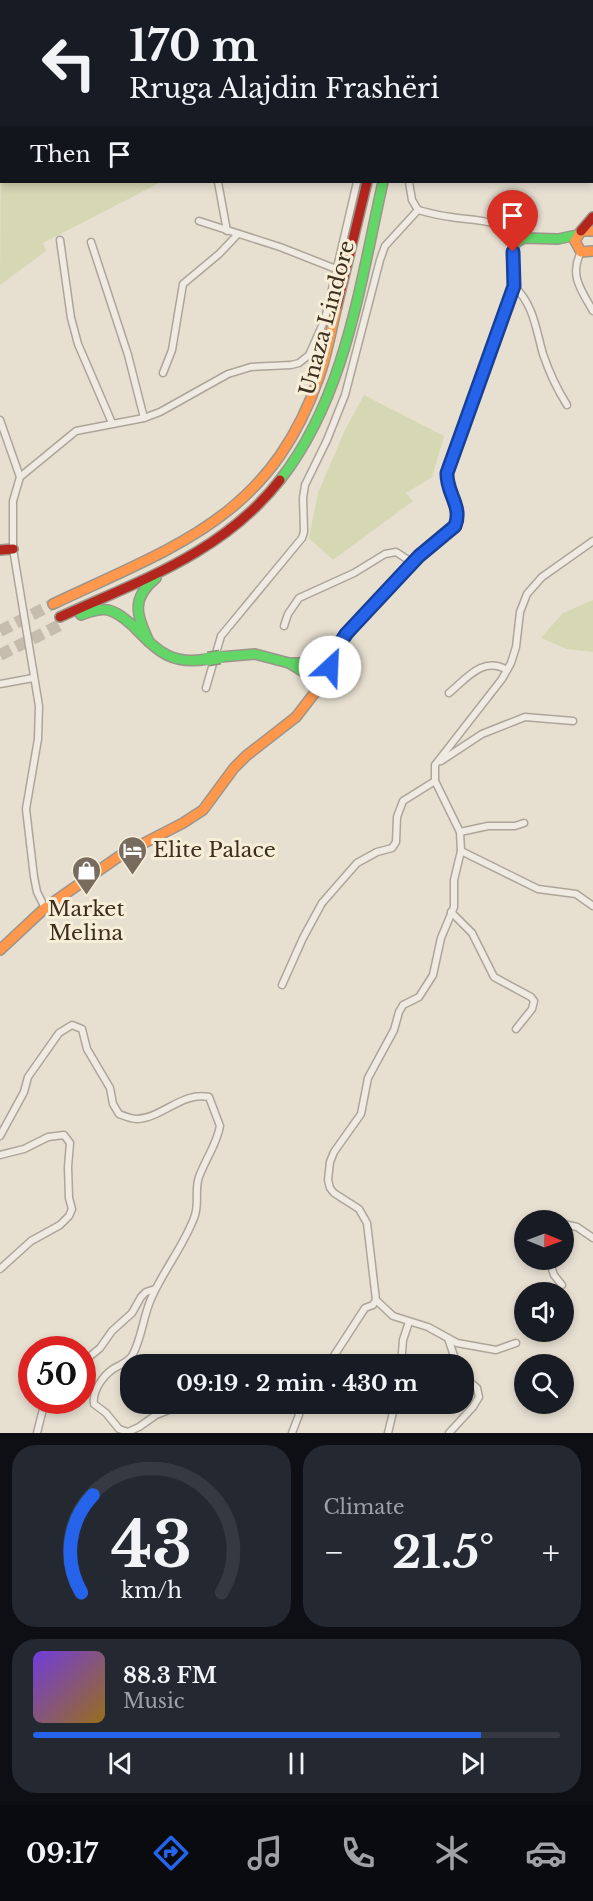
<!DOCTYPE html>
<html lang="en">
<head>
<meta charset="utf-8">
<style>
	body { margin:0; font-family:"Libre Baskerville",serif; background:#242831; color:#f1f3f6; height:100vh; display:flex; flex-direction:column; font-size:22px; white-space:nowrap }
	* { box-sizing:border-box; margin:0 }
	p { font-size:20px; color:#9ea1a6 }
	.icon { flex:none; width:33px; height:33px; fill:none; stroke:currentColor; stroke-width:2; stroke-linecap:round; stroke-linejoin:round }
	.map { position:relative; height:1433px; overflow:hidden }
	.details { display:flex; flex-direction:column; gap:12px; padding:12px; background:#0d0f14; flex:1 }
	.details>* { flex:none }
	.top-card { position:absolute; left:0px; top:0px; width:594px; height:183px; box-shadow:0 3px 9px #0003; background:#171b24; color:#f1f3f6; overflow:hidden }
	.needle { width:39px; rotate:91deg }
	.tools { position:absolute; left:514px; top:1210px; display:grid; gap:12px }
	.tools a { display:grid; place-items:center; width:60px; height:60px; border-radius:50%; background:#171b24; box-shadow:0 3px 9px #0003; font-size:30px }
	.speed { position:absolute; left:18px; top:1336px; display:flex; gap:12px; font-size:30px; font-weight:700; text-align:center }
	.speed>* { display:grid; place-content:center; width:78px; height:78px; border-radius:50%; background:#171b24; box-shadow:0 3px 9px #0003; line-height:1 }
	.speed .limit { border:9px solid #d22; background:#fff; color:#111 }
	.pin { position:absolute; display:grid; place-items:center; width:51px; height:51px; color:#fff; margin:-62px -26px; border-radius:50% 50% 50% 0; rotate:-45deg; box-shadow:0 0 6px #0007 }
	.pin .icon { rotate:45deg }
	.me { position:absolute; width:66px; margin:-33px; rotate:25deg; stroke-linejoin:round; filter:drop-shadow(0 0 4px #0008) }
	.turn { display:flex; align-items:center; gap:21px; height:126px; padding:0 30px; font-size:27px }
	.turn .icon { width:78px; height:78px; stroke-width:2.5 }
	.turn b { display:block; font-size:42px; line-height:51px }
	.then { display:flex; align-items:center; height:57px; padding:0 30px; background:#0003; gap:12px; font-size:22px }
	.big { font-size:45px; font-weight:700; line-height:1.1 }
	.details .widget { flex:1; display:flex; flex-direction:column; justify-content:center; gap:9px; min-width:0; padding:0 21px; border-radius:24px; background:#242831 }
	.details .dial { align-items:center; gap:0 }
	.dial svg { height:156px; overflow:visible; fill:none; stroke:#363941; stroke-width:7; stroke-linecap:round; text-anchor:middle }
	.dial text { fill:#f1f3f6; stroke:none }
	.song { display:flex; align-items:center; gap:18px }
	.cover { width:72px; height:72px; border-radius:9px; background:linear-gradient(135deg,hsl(260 70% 55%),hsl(40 70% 35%)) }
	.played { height:6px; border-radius:3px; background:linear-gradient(90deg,#2563eb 85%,#363941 85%) }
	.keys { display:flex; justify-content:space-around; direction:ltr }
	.heat { display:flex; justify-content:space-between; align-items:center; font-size:33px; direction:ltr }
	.details .tiles { flex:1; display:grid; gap:12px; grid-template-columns:1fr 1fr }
	.widget:last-child { grid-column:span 2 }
	.trip { position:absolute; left:120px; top:1354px; width:354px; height:60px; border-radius:24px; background:#171b24; box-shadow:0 3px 9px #0003; font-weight:700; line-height:60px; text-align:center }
	.tabs { display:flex; height:96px; justify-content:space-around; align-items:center; background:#090b0e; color:#9ea1a6 }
	.tabs .icon { width:42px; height:42px }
	.tabs .on { color:#2563eb }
	.tabs b { font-size:27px; color:#f1f3f6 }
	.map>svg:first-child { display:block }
	.green { fill:#d6d7b3 }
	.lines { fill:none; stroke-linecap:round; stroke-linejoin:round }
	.highway-tunnel { stroke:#c5bcae; stroke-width:12; stroke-dasharray:12 6; stroke-linecap:butt }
	.street-casing { stroke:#ada599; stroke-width:9 }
	.fast-casing { stroke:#9c958a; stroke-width:12 }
	.slow-casing { stroke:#9c958a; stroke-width:12 }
	.jam-casing { stroke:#9c958a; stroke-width:12 }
	.street { stroke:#efebe3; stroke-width:6 }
	.fast { stroke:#63d668; stroke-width:9 }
	.slow { stroke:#ff974d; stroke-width:9 }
	.jam { stroke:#b3261e; stroke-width:9 }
	.fast-bridge-casing { stroke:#928b80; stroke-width:15; stroke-linecap:butt }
	.fast-bridge { stroke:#63d668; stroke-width:12 }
	.route-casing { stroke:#184099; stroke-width:15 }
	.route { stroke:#2563eb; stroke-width:10 }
	.labels { text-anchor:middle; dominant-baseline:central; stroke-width:6; stroke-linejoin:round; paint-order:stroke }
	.street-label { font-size:21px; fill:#3d2e20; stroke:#f7eed8 }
	.poi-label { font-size:21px; fill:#3d2e20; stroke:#f7eed8; text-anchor:start }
</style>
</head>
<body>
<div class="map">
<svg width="593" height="1433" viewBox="0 0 593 1433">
	<rect width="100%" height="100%" fill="#e7e0d1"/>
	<!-- green -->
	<g class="green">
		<polygon points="1,143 2,182 161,182 43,243 46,251 0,285"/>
		<polygon points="364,395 444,436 432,477 406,493 413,501 333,560 309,538 318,493 345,430"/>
		<polygon points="593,600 593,652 567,649 541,638 563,613"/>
	</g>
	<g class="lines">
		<!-- highway-tunnel -->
		<g class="highway-tunnel">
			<polyline points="0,631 53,604"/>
			<polyline points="0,655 64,623"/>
		</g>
		<defs>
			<g id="street">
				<polyline points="289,0 290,2"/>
				<polyline points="218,182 227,231"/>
				<polyline points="409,182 412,200 418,210"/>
				<path d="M418,210C429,213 440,216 451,217C475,221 501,218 517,240"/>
				<polyline points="199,221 280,247 336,269"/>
				<polyline points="60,240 71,318 78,344 112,423"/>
				<polyline points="91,242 128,355 144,418"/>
				<path d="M581,252C569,275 581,290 593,311"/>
				<path d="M514,286C534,305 536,330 543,354C549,372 557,389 567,405"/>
				<polyline points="163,373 172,350 183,284 219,254 238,234"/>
				<polyline points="0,420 20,477"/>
				<polyline points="284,626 288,614 299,598 354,573 385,554 396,552 413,563"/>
				<polyline points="0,684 33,678"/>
				<polyline points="206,688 221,636 302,538 304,532 303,498 305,485 327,440 345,395 380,260 385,246 418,210"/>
				<path d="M449,693C467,678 483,656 507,670"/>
				<polyline points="441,761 482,734 525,717 573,721"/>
				<polyline points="460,832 488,826 515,826 524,823"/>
				<polyline points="461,851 538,889 576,894 593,906"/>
				<polyline points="45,908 37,892 34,877 26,809 38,739 39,706 13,549 13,501 20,477 76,431 144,418 160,412 228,374 251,367 291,365 299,363 309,355 325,319 357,182"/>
				<polyline points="451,912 472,933 494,977 531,997 534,1001 532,1009 516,1029"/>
				<polyline points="282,985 303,938 322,903 357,863 377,852 392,848 396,842 397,817 403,801 435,781"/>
				<path d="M0,1136L24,1092L28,1077L59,1033L72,1025L82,1029L87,1049L110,1088L113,1104L119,1114C124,1116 131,1119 137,1119C162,1118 183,1091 209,1097L220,1126C217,1144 205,1160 199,1177C194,1191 200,1204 194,1218C183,1247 163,1271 151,1299C143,1317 142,1338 132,1356C128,1362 120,1365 113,1369C103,1376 92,1391 94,1404L106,1413L119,1429L128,1432L139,1427L156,1415L184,1404"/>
				<polyline points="0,1155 24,1149 48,1137 64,1135 70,1143 68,1167 69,1198 72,1209 69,1216 60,1225 31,1241 0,1269"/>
				<polyline points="564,1224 577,1227 593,1238"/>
				<polyline points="549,1260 554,1275 562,1285"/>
				<polyline points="376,1300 393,1316 428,1327 457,1343 496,1350 516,1343"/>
				<polyline points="448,1338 457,1365"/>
				<polyline points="82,1363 100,1348 112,1331 132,1313 141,1297 146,1292 155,1289"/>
				<polyline points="227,1365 238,1360"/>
				<polyline points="328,1365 365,1308 373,1305 376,1300 367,1223 359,1209 334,1193 330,1188 328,1180 330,1162 334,1152 361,1114 368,1078 394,1030 399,1012 403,1005 419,997 433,975 441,938 454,907 454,880 461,851 460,832 435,781 435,765 502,679 511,663 516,647 520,612 527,594 542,577 593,541"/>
				<polyline points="401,1365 403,1340 409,1322"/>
				<polyline points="37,1433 45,1401"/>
				<polyline points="292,1433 303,1404"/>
				<polyline points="388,1433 395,1404"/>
				<polyline points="449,1433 473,1407 479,1397 477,1388 464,1377"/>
			</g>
			<g id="fast">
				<polyline points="477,389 514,286 512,259 515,243 524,238 558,239 577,235"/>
				<path d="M280,480C346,396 360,283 383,182"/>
				<path d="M81,615C90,612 99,608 108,610C117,612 125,619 132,625C157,650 170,666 208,659"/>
				<path d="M149,642C137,615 130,599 156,578"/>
				<polyline points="220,657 255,654 289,663"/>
				<polyline points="310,676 289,663 314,663"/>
			</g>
			<g id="slow">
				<polyline points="426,0 426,2"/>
				<polyline points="593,231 581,231 575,241 581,252 593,251"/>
				<path d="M53,604C175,546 270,518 319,377C327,355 331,330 337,306"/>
				<circle cx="320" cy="672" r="11"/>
				<path d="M330,667L340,645L362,616L421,554L455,526C464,508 448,492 447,473L477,389"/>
				<polyline points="0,950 45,908 121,855 183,823 203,810 234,768 246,756 296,717 323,682"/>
			</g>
			<g id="jam">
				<polyline points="410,0 410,2"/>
				<polyline points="581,231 593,217"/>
				<polyline points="337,306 367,182"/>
				<polyline points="0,550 13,549"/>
				<path d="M60,617C141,580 223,553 280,480"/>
			</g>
		</defs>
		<!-- street casing -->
		<use href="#street" class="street-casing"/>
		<!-- fast casing -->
		<use href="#fast" class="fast-casing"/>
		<!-- slow casing -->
		<use href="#slow" class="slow-casing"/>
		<!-- jam casing -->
		<use href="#jam" class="jam-casing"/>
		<!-- street -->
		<use href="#street" class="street"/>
		<!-- fast -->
		<use href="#fast" class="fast"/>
		<!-- slow -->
		<use href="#slow" class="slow"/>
		<!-- jam -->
		<use href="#jam" class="jam"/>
		<defs>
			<polyline id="fast-bridge" points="208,659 220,657"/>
		</defs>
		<!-- fast-bridge casing -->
		<use href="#fast-bridge" class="fast-bridge-casing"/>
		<!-- fast-bridge -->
		<use href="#fast-bridge" class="fast-bridge"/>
	</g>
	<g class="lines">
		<defs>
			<path id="route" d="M330,667L334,653L346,634L419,556L455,526C463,506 446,493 447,473L514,286L513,252"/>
		</defs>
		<!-- route casing -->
		<use href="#route" class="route-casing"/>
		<!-- route -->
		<use href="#route" class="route"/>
	</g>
	<!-- icons -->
	<defs>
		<symbol id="hotel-pin" viewBox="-11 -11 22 30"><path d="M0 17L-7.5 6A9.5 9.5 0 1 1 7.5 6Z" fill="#786c5e" stroke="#f7eed8"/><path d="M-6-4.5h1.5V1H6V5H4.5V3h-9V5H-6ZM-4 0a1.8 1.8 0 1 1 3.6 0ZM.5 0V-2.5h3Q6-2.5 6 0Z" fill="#fff"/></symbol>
		<symbol id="shop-pin" viewBox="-11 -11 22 30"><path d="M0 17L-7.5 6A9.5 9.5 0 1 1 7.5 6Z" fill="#786c5e" stroke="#f7eed8"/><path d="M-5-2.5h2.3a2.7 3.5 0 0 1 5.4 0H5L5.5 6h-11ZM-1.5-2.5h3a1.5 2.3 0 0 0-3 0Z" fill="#fff"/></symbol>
	</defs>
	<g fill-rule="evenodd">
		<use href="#hotel-pin" x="116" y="834" width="33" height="45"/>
		<use href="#shop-pin" x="70" y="854" width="33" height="45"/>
	</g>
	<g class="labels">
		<!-- street labels -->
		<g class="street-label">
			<text transform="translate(327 318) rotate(-75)">Unaza Lindore</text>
		</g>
		<!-- poi labels -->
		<g class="poi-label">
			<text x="153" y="850">Elite Palace</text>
			<text x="86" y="909" text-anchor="middle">Market<tspan x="86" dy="24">Melina</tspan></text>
		</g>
	</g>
</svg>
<div class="tools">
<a><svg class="needle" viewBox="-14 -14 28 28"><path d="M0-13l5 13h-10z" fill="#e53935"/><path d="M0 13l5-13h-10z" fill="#9ea1a6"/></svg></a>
<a><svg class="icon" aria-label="sound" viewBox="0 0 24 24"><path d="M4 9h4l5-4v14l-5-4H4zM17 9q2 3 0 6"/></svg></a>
<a><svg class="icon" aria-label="search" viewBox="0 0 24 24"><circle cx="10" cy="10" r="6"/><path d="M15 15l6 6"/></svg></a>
</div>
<div class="speed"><div class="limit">50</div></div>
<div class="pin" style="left:513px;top:252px;background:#d93025"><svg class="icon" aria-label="arrive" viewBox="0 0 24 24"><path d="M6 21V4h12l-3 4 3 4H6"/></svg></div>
<svg class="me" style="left:330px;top:667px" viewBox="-20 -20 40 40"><circle r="19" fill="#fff"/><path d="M0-13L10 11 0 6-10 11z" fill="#2563eb"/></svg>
<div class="trip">09:19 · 2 min · 430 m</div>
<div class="top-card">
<div class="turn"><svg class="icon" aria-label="left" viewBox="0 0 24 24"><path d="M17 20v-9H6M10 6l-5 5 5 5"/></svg><div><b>170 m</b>Rruga Alajdin Frashëri</div></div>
<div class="then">Then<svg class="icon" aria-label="arrive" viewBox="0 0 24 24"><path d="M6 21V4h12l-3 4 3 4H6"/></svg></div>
</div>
</div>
<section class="details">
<div class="tiles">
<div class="widget dial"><svg viewBox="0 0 100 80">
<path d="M14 69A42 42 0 1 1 86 69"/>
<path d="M14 69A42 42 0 0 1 20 19" stroke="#2563eb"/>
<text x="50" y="56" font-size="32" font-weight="700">43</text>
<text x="50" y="72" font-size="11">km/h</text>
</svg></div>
<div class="widget"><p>Climate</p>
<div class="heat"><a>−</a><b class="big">21.5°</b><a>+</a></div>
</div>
<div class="widget">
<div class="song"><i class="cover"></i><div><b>88.3 FM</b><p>Music</p></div></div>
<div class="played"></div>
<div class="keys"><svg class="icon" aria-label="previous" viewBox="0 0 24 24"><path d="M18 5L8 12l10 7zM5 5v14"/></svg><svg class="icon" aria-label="pause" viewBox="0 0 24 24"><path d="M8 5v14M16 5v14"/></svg><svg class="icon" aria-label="next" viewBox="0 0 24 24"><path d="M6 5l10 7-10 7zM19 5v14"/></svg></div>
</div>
</div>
</section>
<nav class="tabs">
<b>09:17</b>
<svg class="icon on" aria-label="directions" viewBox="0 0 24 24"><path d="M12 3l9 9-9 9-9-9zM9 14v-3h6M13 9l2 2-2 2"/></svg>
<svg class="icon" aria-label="music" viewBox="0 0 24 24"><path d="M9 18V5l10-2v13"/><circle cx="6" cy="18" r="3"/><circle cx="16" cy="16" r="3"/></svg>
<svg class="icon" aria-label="phone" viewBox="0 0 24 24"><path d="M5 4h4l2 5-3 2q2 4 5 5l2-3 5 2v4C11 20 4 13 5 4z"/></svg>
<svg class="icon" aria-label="climate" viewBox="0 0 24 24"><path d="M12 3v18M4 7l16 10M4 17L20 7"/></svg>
<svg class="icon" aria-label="car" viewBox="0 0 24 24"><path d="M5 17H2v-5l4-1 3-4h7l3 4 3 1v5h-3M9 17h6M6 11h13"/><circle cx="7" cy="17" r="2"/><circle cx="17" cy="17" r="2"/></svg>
</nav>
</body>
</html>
